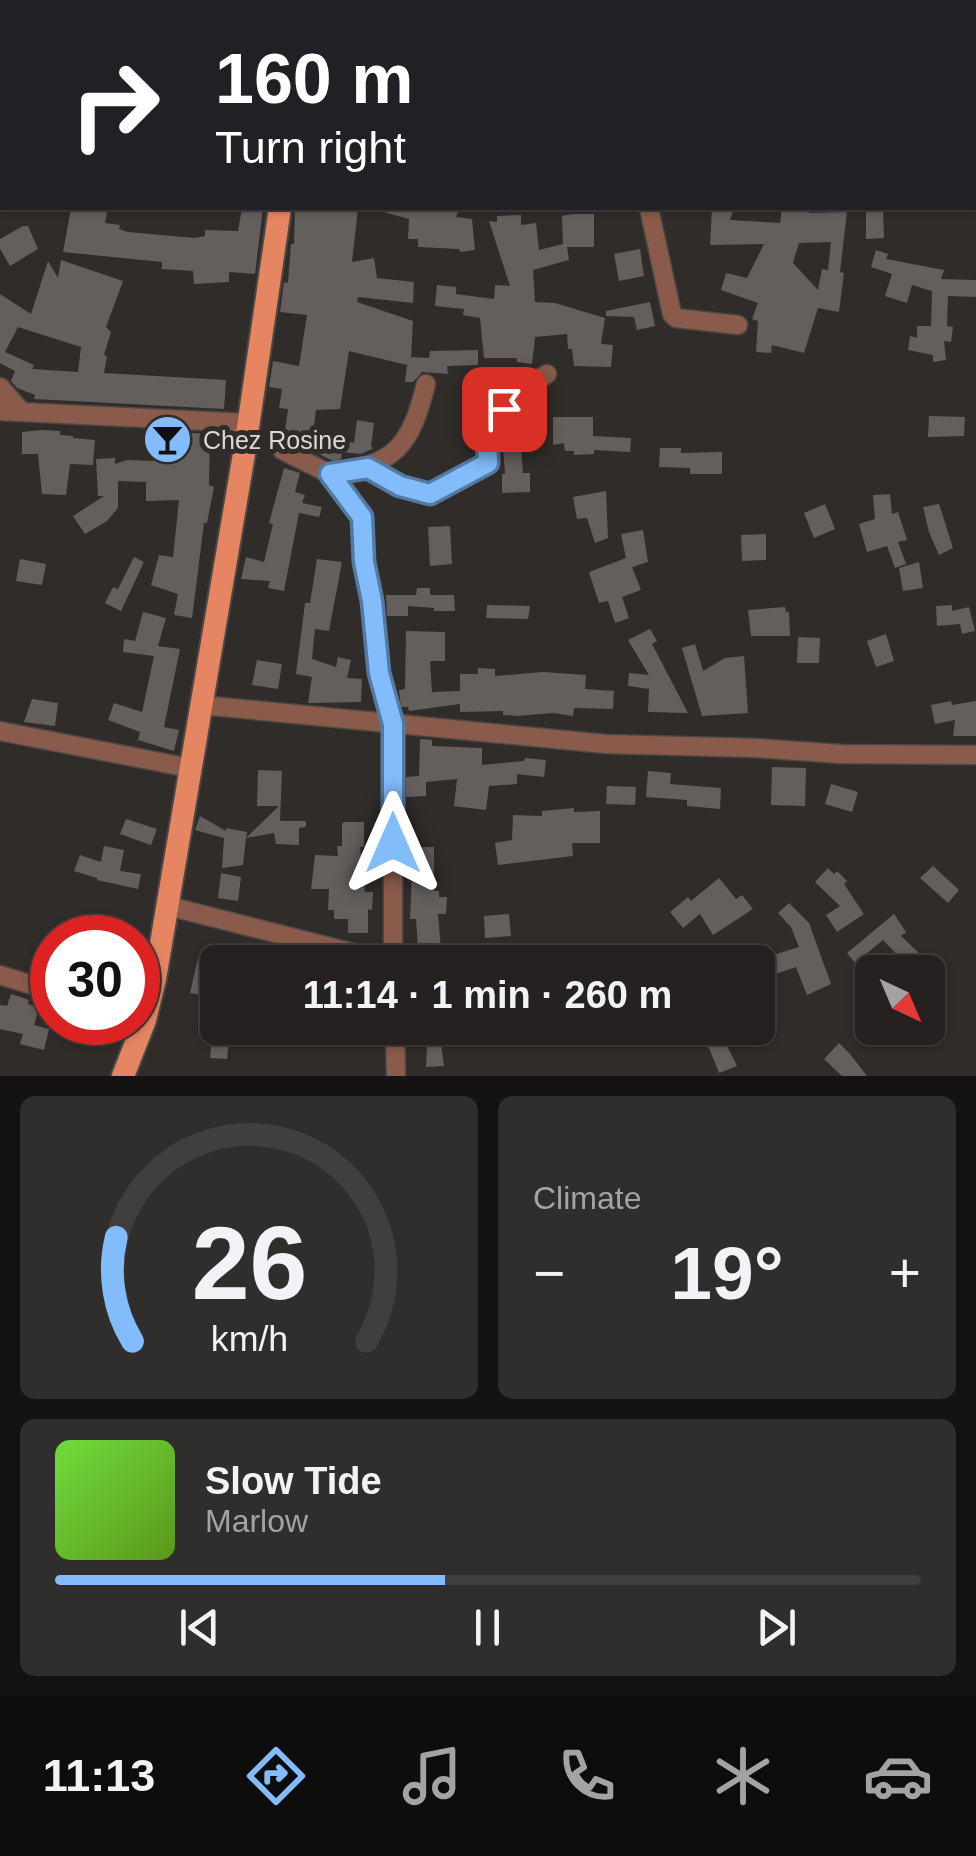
<!DOCTYPE html>
<html lang="en">
<head>
<meta charset="utf-8">
<style>
	body { margin:0; font-family:Helvetica,sans-serif; background:#302e2d; color:#f1f3f6; height:100vh; display:flex; flex-direction:column; font-size:38px; white-space:nowrap }
	* { box-sizing:border-box; margin:0 }
	p { font-size:32px; color:#a3a3a5 }
	.icon { flex:none; width:55px; height:55px; fill:none; stroke:currentColor; stroke-width:2; stroke-linecap:round; stroke-linejoin:round }
	.map { position:relative; height:1076px; overflow:hidden }
	.side { display:flex; flex-direction:column; gap:20px; padding:20px; background:#141212; flex:1 }
	.side>* { flex:none }
	.guide { position:absolute; left:0px; top:0px; width:978px; height:210px; box-shadow:0 2px 8px #0004,0 0 0 2px #413e3e; background:#202124; color:#fff; overflow:hidden }
	.needle { width:65px; rotate:136deg }
	.fabs { position:absolute; left:855px; top:955px; display:grid; gap:20px }
	.fabs a { display:grid; place-items:center; width:90px; height:90px; border-radius:15px; background:#242120; box-shadow:0 2px 8px #0004,0 0 0 2px #413e3e; font-size:50px }
	.speed { position:absolute; left:30px; top:915px; display:flex; gap:20px; font-size:50px; font-weight:700; text-align:center }
	.speed>* { display:grid; place-content:center; width:130px; height:130px; border-radius:50%; background:#242120; box-shadow:0 2px 8px #0004,0 0 0 2px #413e3e; line-height:1 }
	.speed .limit { border:15px solid #d22; background:#fff; color:#111 }
	.pin { position:absolute; display:grid; place-items:center; width:85px; height:85px; color:#fff; margin:-42px; border-radius:20px; box-shadow:0 5px 15px #0006 }
	.me { position:absolute; width:110px; margin:-55px; rotate:0deg; stroke-linejoin:round; filter:drop-shadow(0 0 8px #0008) }
	.turn { display:flex; align-items:center; gap:35px; height:210px; padding:0 50px; font-size:45px }
	.turn .icon { width:130px; height:130px; stroke-width:2.5 }
	.turn b { display:block; font-size:70px; line-height:85px }
	.big { font-size:75px; font-weight:700; line-height:1.1 }
	.side .card { flex:1; display:flex; flex-direction:column; justify-content:center; gap:15px; min-width:0; padding:0 35px; border-radius:15px; background:#302e2d }
	.side .dial { align-items:center; gap:0 }
	.dial svg { height:260px; overflow:visible; fill:none; stroke:#413e3e; stroke-width:7; stroke-linecap:round; text-anchor:middle }
	.dial text { fill:#f1f3f6; stroke:none }
	.song { display:flex; align-items:center; gap:30px }
	.cover { width:120px; height:120px; border-radius:15px; background:linear-gradient(135deg,hsl(100 70% 55%),hsl(90 70% 35%)) }
	.played { height:10px; border-radius:5px; background:linear-gradient(90deg,#82bcfa 45%,#413e3e 45%) }
	.keys { display:flex; justify-content:space-around; direction:ltr }
	.heat { display:flex; justify-content:space-between; align-items:center; font-size:55px; direction:ltr }
	.side .tiles { flex:1; display:grid; gap:20px; grid-template-columns:1fr 1fr }
	.card:last-child { grid-column:span 2 }
	.trip { position:absolute; left:200px; top:945px; width:575px; height:100px; border-radius:15px; background:#242120; box-shadow:0 2px 8px #0004,0 0 0 2px #413e3e; font-weight:700; line-height:100px; text-align:center }
	.tab-bar { display:flex; height:160px; justify-content:space-around; align-items:center; background:#0e0d0d; color:#a3a3a5 }
	.tab-bar .icon { width:70px; height:70px }
	.tab-bar .selected { color:#82bcfa }
	.tab-bar b { font-size:45px; color:#f1f3f6 }
	.map>svg:first-child { display:block }
	.building { fill:#645f5d; fill-rule:evenodd }
	.lines { fill:none; stroke-linecap:round; stroke-linejoin:round }
	.minor-casing { stroke:#4c4846; stroke-width:21 }
	.major-casing { stroke:#4c4846; stroke-width:26 }
	.minor { stroke:#8a5b4a; stroke-width:18 }
	.major { stroke:#e58562; stroke-width:22 }
	.route-casing { stroke:#547aa2; stroke-width:25 }
	.route { stroke:#82bcfa; stroke-width:18 }
	.labels { text-anchor:middle; dominant-baseline:central; stroke-width:10; stroke-linejoin:round; paint-order:stroke }
	.poi-label { font-size:25px; fill:#dcd9d7; stroke:#302c2a; text-anchor:start }
</style>
</head>
<body>
<div class="map">
<svg width="976" height="1076" viewBox="0 0 976 1076">
	<rect width="100%" height="100%" fill="#302c2a"/>
	<!-- building -->
	<g class="building">
		<polygon points="71,208 108,208 105,223 120,225 119,229 128,232 195,238 205,236 205,230 238,231 242,208 263,208 255,274 229,272 229,282 194,284 193,271 162,269 162,262 63,252"/>
		<polygon points="295,208 358,208 352,262 374,258 377,278 414,282 413,303 358,297 357,302 413,321 411,357 429,358 430,351 478,350 478,365 447,366 448,374 422,372 413,382 405,382 407,365 349,351 340,409 316,410 313,433 354,443 357,420 374,423 371,447 374,448 361,454 342,452 341,459 333,461 315,452 316,446 284,438 288,409 279,408 282,389 269,387 273,361 299,366 307,315 280,312 284,282 288,283 291,244 294,244"/>
		<polygon points="384,208 459,208 456,217 472,219 475,250 460,252 459,249 418,247 418,239 408,239 409,219 383,212"/>
		<path d="M712,208H734L730,220L780,223L782,208H810L809,213L847,212L840,272L844,273L839,312L818,308L804,353L772,345L771,353L756,352L758,321L752,319L758,303L721,290L726,273L747,278L764,244L710,245ZM831,242L828,270L822,269L818,290L793,263L799,243Z"/>
		<polygon points="866,208 883,208 884,238 866,239"/>
		<polygon points="573,214 594,214 594,247 567,247 569,260 533,270 535,302 555,303 605,318 601,344 613,345 611,367 574,366 572,349 568,349 567,334 535,337 532,364 517,362 517,358 484,358 480,318 463,315 464,309 435,306 437,285 456,287 456,294 494,299 495,285 510,286 489,221 497,222 497,216 521,215 521,225 536,223 539,250 563,244 562,216"/>
		<polygon points="23,226 28,226 38,249 10,266 0,249 0,239"/>
		<polygon points="640,249 644,276 619,281 614,254"/>
		<polygon points="876,250 888,254 886,259 944,270 941,279 976,280 976,297 948,296 947,326 953,327 951,342 944,341 946,360 933,362 933,355 908,350 910,336 917,338 917,326 931,326 932,291 912,285 907,303 885,296 892,274 871,267"/>
		<path d="M61,260L123,281L106,327L111,332L104,355L107,356L104,373L226,380L224,409L34,399L35,395L17,388L11,381L15,371L0,363V294L31,314L48,261L58,278ZM18,327L81,347L78,372L32,369L34,365L5,352Z"/>
		<polygon points="650,302 655,326 637,330 634,317 606,316 606,311"/>
		<polygon points="929,416 965,417 964,436 928,437"/>
		<polygon points="553,417 593,417 593,436 631,438 630,452 594,450 594,454 574,455 574,451 565,451 564,443 553,445"/>
		<polygon points="42,430 60,431 60,435 73,436 73,438 95,440 93,465 70,464 66,495 42,494 38,454 22,454 22,432"/>
		<polygon points="153,431 210,434 209,485 214,487 207,523 204,523 192,618 174,615 178,594 151,585 159,555 173,557 179,500 146,501 146,482 118,481 118,508 107,521 85,534 73,516 104,496 98,496 96,459 115,458 115,464 127,460 154,461"/>
		<polygon points="520,431 523,473 530,473 530,492 502,493 502,474 505,474 502,432"/>
		<polygon points="660,448 681,448 681,453 722,452 722,474 690,474 690,468 659,467"/>
		<polygon points="284,468 300,473 295,492 305,495 302,503 322,507 319,517 299,513 284,591 268,588 270,581 241,579 246,557 264,562 273,524 269,523"/>
		<polygon points="606,491 608,538 595,543 587,518 577,519 573,497"/>
		<polygon points="890,494 892,514 898,512 907,540 898,542 906,564 895,568 887,546 867,552 859,524 875,519 873,495"/>
		<polygon points="825,504 835,529 814,538 804,513"/>
		<polygon points="939,504 953,548 939,555 929,532 923,507"/>
		<polygon points="450,526 452,564 430,566 428,527"/>
		<polygon points="643,530 648,562 632,567 641,590 622,597 629,618 615,623 608,601 599,603 589,572 626,558 621,534"/>
		<polygon points="766,534 766,560 742,561 741,535"/>
		<polygon points="134,557 144,562 121,611 105,603 113,587 118,589"/>
		<polygon points="20,559 46,564 42,585 16,581"/>
		<polygon points="317,559 342,562 329,631 315,629 312,659 336,667 338,657 351,660 347,678 362,679 361,702 308,703 312,677 296,674 305,603 310,603"/>
		<polygon points="919,562 923,588 903,591 899,568"/>
		<polygon points="417,588 430,588 430,595 454,595 455,611 434,611 434,608 408,606 408,616 387,616 386,595 416,595"/>
		<polygon points="487,605 530,606 528,619 486,618"/>
		<polygon points="952,605 952,611 969,607 975,631 962,634 960,624 937,626 936,606"/>
		<polygon points="785,607 786,612 789,612 790,636 751,636 748,610"/>
		<polygon points="143,612 166,618 158,646 180,649 164,727 179,730 174,751 138,740 140,732 108,720 114,703 142,712 154,656 123,652 124,639 135,641"/>
		<polygon points="650,629 657,641 652,644 688,713 648,712 649,689 628,686 629,673 649,675 628,640"/>
		<polygon points="406,631 445,632 445,661 430,661 432,692 460,691 460,674 478,674 478,668 495,669 495,676 543,672 586,675 585,689 614,691 613,709 574,708 573,716 553,713 517,716 503,715 503,711 460,712 460,704 409,711 408,707 401,707 399,690 405,689"/>
		<polygon points="886,634 894,661 876,667 867,641"/>
		<polygon points="798,637 820,638 819,663 797,663"/>
		<polygon points="695,644 703,671 725,658 744,656 748,713 702,716 682,648"/>
		<polygon points="257,660 282,664 278,689 252,685"/>
		<polygon points="32,699 58,703 55,726 24,722"/>
		<polygon points="951,701 952,705 976,701 976,736 953,736 955,720 935,724 931,705"/>
		<polygon points="420,739 432,740 432,746 482,748 482,765 524,761 525,758 546,760 544,777 517,774 517,784 489,786 486,810 454,806 457,779 426,782 426,796 406,797 406,777 419,776"/>
		<polygon points="772,767 806,768 805,806 771,805"/>
		<polygon points="258,770 282,771 280,821 306,821 306,827 299,828 299,845 276,844 274,833 246,838 243,865 222,868 224,838 195,830 200,816 226,831 226,828 247,832 246,838 279,806 257,806"/>
		<polygon points="648,771 671,773 670,784 721,788 720,809 687,806 687,800 646,797"/>
		<polygon points="831,784 858,792 852,812 825,804"/>
		<polygon points="607,786 636,787 635,805 606,804"/>
		<polygon points="574,808 574,812 600,811 600,843 572,843 573,856 498,865 495,843 512,840 513,815 542,816 542,811"/>
		<polygon points="126,819 157,829 151,845 120,834"/>
		<polygon points="344,822 364,822 364,847 360,847 365,892 373,892 372,910 368,909 368,933 348,933 348,919 334,919 334,910 328,910 329,889 311,889 315,855 338,856 337,846 342,846 342,824"/>
		<polygon points="104,846 124,850 120,871 141,874 138,889 97,880 97,878 74,871 80,855 101,862"/>
		<polygon points="406,847 434,847 434,891 439,891 439,897 447,897 446,914 438,914 442,962 419,962 416,919 410,919 412,872 406,872"/>
		<polygon points="933,866 959,890 948,903 920,878"/>
		<polygon points="828,868 834,874 837,871 847,881 844,884 864,914 837,932 826,915 840,906 815,882"/>
		<polygon points="221,873 241,877 238,901 218,898"/>
		<polygon points="719,878 736,899 742,895 753,909 713,935 700,914 683,928 670,912 688,897 691,901"/>
		<polygon points="789,903 809,923 831,984 807,995 796,967 773,975 767,957 799,947 791,927 778,913"/>
		<polygon points="509,914 511,936 485,938 484,916"/>
		<polygon points="894,914 906,932 901,936 939,972 908,972 911,969 883,940 855,963 847,953"/>
		<polygon points="199,954 218,957 218,998 190,993"/>
		<polygon points="11,994 29,1000 28,1004 39,1008 34,1025 49,1029 44,1050 20,1044 23,1034 0,1029 0,1005 7,1006"/>
		<polygon points="213,1028 230,1028 227,1059 210,1058"/>
		<polygon points="439,1028 444,1066 426,1067 427,1048 423,1030"/>
		<polygon points="523,1028 577,1028 577,1031 528,1045"/>
		<polygon points="701,1028 718,1028 737,1066 719,1073"/>
		<polygon points="839,1043 850,1054 867,1076 842,1076 824,1059"/>
	</g>
	<g class="lines">
		<defs>
			<g id="minor">
				<polyline points="612,0 613,2"/>
				<polyline points="0,58 2,59"/>
				<polyline points="649,208 672,314 676,318 738,325"/>
				<polyline points="0,387 20,410"/>
				<polyline points="0,411 248,423"/>
				<polyline points="282,450 330,474 363,517 364,561 373,601 379,673 393,724 393,962"/>
				<polyline points="368,468 400,486 430,494 489,463 487,426 520,392 547,374"/>
				<path d="M330,474C395,464 410,448 426,384"/>
				<polyline points="201,705 606,744 756,748 841,754 976,755"/>
				<polyline points="0,731 190,768"/>
				<polyline points="168,906 389,962"/>
				<polyline points="0,975 52,991"/>
				<polyline points="395,1028 396,1076"/>
			</g>
			<g id="major">
				<polyline points="308,2 309,0"/>
				<polyline points="123,1076 145,1020 155,979 245,448 280,208"/>
			</g>
		</defs>
		<!-- minor casing -->
		<use href="#minor" class="minor-casing"/>
		<!-- major casing -->
		<use href="#major" class="major-casing"/>
		<!-- minor -->
		<use href="#minor" class="minor"/>
		<!-- major -->
		<use href="#major" class="major"/>
	</g>
	<g class="lines">
		<defs>
			<polyline id="route" points="393,843 393,724 379,673 372,601 364,562 362,517 330,474 368,468 400,486 430,494 488,463 487,426 504,409"/>
		</defs>
		<!-- route casing -->
		<use href="#route" class="route-casing"/>
		<!-- route -->
		<use href="#route" class="route"/>
	</g>
	<!-- icons -->
	<defs>
		<symbol id="bar-disc" viewBox="-11 -11 22 22"><circle r="9.5" fill="#82bcfa" stroke="#302c2a"/><path d="M-6-5H6L.8 .8V4.5H3.5V6h-7V4.5H-.8V.8Z" fill="#111"/></symbol>
	</defs>
	<g fill-rule="evenodd">
		<use href="#bar-disc" x="140" y="412" width="55" height="55"/>
	</g>
	<g class="labels">
		<!-- poi labels -->
		<g class="poi-label">
			<text x="203" y="440">Chez Rosine</text>
		</g>
	</g>
</svg>
<div class="fabs">
<a><svg class="needle" viewBox="-14 -14 28 28"><path d="M0-13l5 13h-10z" fill="#e53935"/><path d="M0 13l5-13h-10z" fill="#a3a3a5"/></svg></a>
</div>
<div class="speed"><div class="limit">30</div></div>
<div class="pin" style="left:504px;top:409px;background:#d93025"><svg class="icon" aria-label="arrive" viewBox="0 0 24 24"><path d="M6 21V4h12l-3 4 3 4H6"/></svg></div>
<svg class="me" style="left:393px;top:843px" viewBox="-20 -20 40 40"><path d="M0-17L14 15 0 8-14 15z" fill="#82bcfa" stroke="#fff" stroke-width="4"/></svg>
<div class="trip">11:14 · 1 min · 260 m</div>
<div class="guide">
<div class="turn"><svg class="icon" aria-label="right" viewBox="0 0 24 24"><path d="M7 20v-9h11M14 6l5 5-5 5"/></svg><div><b>160 m</b>Turn right</div></div>
</div>
</div>
<section class="side">
<div class="tiles">
<div class="card dial"><svg viewBox="0 0 100 80">
<path d="M14 69A42 42 0 1 1 86 69"/>
<path d="M14 69A42 42 0 0 1 9 37" stroke="#82bcfa"/>
<text x="50" y="56" font-size="32" font-weight="700">26</text>
<text x="50" y="72" font-size="11">km/h</text>
</svg></div>
<div class="card"><p>Climate</p>
<div class="heat"><a>−</a><b class="big">19°</b><a>+</a></div>
</div>
<div class="card">
<div class="song"><i class="cover"></i><div><b>Slow Tide</b><p>Marlow</p></div></div>
<div class="played"></div>
<div class="keys"><svg class="icon" aria-label="previous" viewBox="0 0 24 24"><path d="M18 5L8 12l10 7zM5 5v14"/></svg><svg class="icon" aria-label="pause" viewBox="0 0 24 24"><path d="M8 5v14M16 5v14"/></svg><svg class="icon" aria-label="next" viewBox="0 0 24 24"><path d="M6 5l10 7-10 7zM19 5v14"/></svg></div>
</div>
</div>
</section>
<nav class="tab-bar">
<b>11:13</b>
<svg class="icon selected" aria-label="directions" viewBox="0 0 24 24"><path d="M12 3l9 9-9 9-9-9zM9 14v-3h6M13 9l2 2-2 2"/></svg>
<svg class="icon" aria-label="music" viewBox="0 0 24 24"><path d="M9 18V5l10-2v13"/><circle cx="6" cy="18" r="3"/><circle cx="16" cy="16" r="3"/></svg>
<svg class="icon" aria-label="phone" viewBox="0 0 24 24"><path d="M5 4h4l2 5-3 2q2 4 5 5l2-3 5 2v4C11 20 4 13 5 4z"/></svg>
<svg class="icon" aria-label="climate" viewBox="0 0 24 24"><path d="M12 3v18M4 7l16 10M4 17L20 7"/></svg>
<svg class="icon" aria-label="car" viewBox="0 0 24 24"><path d="M5 17H2v-5l4-1 3-4h7l3 4 3 1v5h-3M9 17h6M6 11h13"/><circle cx="7" cy="17" r="2"/><circle cx="17" cy="17" r="2"/></svg>
</nav>
</body>
</html>
